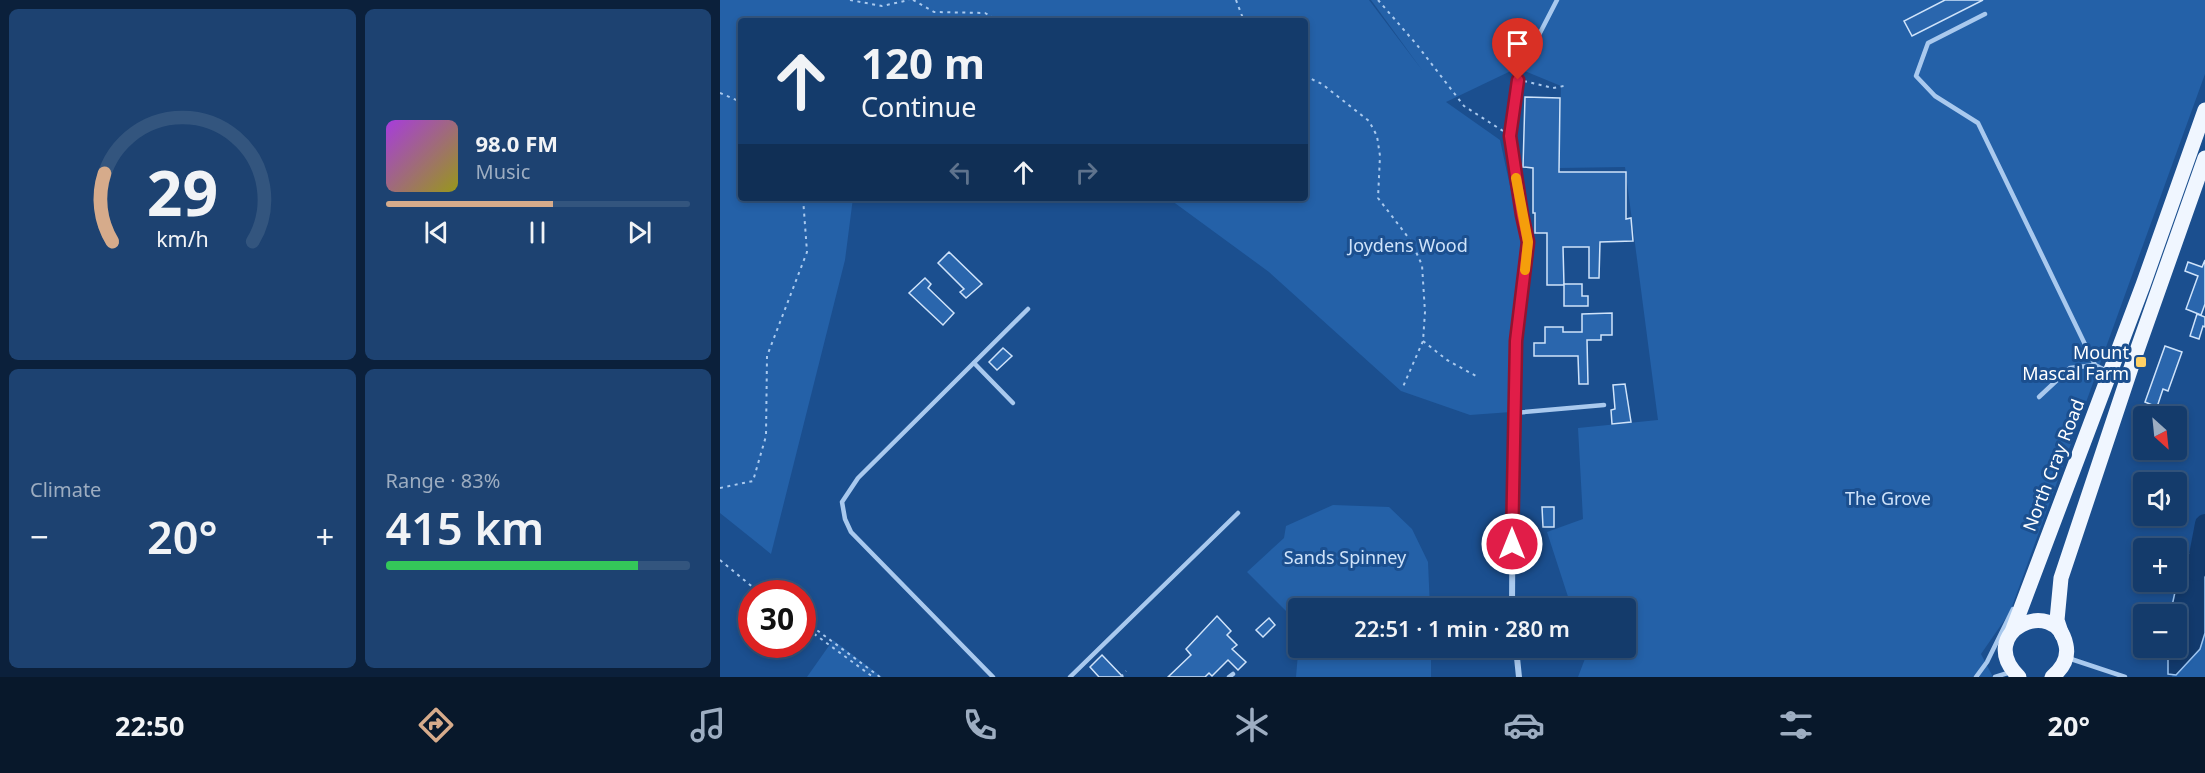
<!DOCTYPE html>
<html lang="en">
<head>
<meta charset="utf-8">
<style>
	body { margin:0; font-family:"Noto Sans",sans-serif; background:#1d4271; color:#f1f3f6; height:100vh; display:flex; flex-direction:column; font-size:22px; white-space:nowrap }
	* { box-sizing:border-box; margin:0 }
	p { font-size:20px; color:#9dadc1 }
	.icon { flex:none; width:33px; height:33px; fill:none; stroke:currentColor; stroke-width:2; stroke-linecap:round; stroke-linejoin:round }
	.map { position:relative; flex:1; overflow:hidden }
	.side { display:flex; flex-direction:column; gap:9px; padding:9px; background:#0b203b; width:720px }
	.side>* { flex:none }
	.hud { position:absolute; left:18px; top:18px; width:570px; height:183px; border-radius:6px; box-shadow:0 3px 9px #0003,0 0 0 2px #33557e; background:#143b6b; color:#f1f3f6; overflow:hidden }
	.needle { width:39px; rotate:153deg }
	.fabs { position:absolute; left:1413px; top:406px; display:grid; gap:12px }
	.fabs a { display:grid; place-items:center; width:54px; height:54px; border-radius:6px; background:#143b6b; box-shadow:0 3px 9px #0003,0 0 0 2px #33557e; font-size:30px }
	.speed { position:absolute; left:18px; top:580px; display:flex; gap:12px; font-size:30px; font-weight:700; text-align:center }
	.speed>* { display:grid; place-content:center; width:78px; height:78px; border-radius:50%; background:#143b6b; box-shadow:0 3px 9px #0003,0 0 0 2px #33557e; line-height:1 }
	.speed .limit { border:9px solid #d22; background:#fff; color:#111 }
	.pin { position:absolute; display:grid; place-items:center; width:51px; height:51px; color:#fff; margin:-62px -26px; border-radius:50% 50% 50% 0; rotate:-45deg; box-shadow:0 0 6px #0007 }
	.pin .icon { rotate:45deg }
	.me { position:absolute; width:66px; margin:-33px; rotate:0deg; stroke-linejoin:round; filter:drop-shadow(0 0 4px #0008) }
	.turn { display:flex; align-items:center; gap:21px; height:126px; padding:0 24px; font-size:27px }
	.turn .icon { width:78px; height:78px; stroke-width:2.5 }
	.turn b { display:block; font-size:42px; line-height:51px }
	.lanes { display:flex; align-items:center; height:57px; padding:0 24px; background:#0003; justify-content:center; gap:30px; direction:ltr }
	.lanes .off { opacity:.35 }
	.big { font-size:45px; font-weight:600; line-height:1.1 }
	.side .card { flex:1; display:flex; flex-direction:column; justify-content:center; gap:9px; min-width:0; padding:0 21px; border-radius:9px; background:#1d4271 }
	.side .dial { align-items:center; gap:0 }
	.dial svg { height:156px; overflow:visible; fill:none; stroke:#33557e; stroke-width:7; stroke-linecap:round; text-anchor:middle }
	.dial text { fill:#f1f3f6; stroke:none }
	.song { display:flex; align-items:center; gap:18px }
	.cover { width:72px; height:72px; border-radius:9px; background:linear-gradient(135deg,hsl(280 70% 55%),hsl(60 70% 35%)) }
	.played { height:6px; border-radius:3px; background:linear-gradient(90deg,#d6ab8b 55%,#33557e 55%) }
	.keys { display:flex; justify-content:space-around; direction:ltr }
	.heat { display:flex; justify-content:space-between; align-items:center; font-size:33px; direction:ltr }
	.charge { height:9px; border-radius:4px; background:linear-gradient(90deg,#34c759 83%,#33557e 0) }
	.side .tiles { flex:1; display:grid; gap:9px; grid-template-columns:repeat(2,1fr) }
	.trip { position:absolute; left:568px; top:598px; width:348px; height:60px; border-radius:6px; background:#143b6b; box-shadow:0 3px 9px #0003,0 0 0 2px #33557e; font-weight:600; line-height:60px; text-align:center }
	.dock { display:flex; height:96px; justify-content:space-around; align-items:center; background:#08182b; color:#9dadc1 }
	.dock .icon { width:42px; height:42px }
	.dock .current { color:#d6ab8b }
	.dock b { font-size:27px; color:#f1f3f6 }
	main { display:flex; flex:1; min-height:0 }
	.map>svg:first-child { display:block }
	.green { fill:#2461a8 }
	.water { fill:#123a6d; stroke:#9cc4f0; stroke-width:1.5 }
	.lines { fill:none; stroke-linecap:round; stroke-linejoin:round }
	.river { stroke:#123a6d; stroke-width:20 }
	.building { fill:#2a66ad; stroke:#cfe3fa; stroke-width:1.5 }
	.path { stroke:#a9c9ee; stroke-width:2; stroke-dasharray:3 4.5; stroke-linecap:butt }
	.service { stroke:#a9c9ee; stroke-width:4.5 }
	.minor { stroke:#a9c9ee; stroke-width:6 }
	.primary { stroke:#f0f6ff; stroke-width:15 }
	.route-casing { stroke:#92132f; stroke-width:15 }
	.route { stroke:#e11d48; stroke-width:10 }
	.slow { stroke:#f59e0b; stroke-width:10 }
	.poi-dot { fill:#ffd166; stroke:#1b4f8f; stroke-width:2 }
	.labels { text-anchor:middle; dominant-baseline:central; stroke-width:6; stroke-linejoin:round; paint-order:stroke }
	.park-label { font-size:18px; fill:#cfe3fa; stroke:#1b4f8f }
	.poi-label { font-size:18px; fill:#fff; stroke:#1b4f8f; text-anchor:end }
	.street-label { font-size:18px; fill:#fff; stroke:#1b4f8f }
</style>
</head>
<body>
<main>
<section class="side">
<div class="tiles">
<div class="card dial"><svg viewBox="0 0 100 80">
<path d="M14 69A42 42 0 1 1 86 69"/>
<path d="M14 69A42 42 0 0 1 10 34" stroke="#d6ab8b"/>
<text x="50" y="56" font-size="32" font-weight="700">29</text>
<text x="50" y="72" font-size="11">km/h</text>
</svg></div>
<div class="card">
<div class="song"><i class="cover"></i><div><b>98.0 FM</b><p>Music</p></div></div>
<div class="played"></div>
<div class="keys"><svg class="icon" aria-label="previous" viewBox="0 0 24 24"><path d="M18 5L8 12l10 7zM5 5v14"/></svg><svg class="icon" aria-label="pause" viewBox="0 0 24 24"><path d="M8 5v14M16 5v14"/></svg><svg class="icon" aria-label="next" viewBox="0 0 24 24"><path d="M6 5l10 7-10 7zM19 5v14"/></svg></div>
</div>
<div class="card"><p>Climate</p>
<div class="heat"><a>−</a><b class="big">20°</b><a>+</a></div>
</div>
<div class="card"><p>Range · 83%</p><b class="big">415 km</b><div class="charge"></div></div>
</div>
</section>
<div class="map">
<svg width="1485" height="677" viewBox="0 0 1485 677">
	<rect width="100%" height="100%" fill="#1b4f8f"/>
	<!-- green -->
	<g class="green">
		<polygon points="0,0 649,0 702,70 651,0 1485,0 1485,74 1290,612 1261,654 1273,677 858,677 866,656 864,648 906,648 906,609 852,609 827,532 863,519 858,428 938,420 905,167 839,168 841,86 797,68 726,102 780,140 801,237 791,412 750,415 681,391 549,272 448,198 585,198 585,21 21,21 21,198 133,198 125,260 51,554 0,513"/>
		<polygon points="613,505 669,507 692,529 708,562 710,609 579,609 579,624 527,572 564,538 566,526"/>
		<polygon points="1485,524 1485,677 1452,677 1482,545"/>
		<polygon points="113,640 162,677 87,677"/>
		<polygon points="579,642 579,648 711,648 711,677 576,677"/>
	</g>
	<!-- water -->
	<polygon class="water" points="1482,545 1485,552 1485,633 1480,649 1456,675 1448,674 1448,648 1456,648 1456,615 1450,615 1462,560"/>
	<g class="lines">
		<!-- river -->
		<polyline class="river" points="1476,571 1485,524"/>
	</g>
	<!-- building -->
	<g class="building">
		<polygon points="1225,0 1263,0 1192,36 1184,21"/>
		<polygon points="805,97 840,98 839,172 906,172 906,219 911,218 913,241 880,242 879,278 869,278 869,247 843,247 844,285 827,285 827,233 815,233 815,213 813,213 813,168 803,167"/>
		<polygon points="229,252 262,284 246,298 240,292 244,289 218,263"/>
		<polygon points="1485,260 1485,304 1481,315 1466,309 1478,276 1465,271 1468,262 1482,267"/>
		<polygon points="205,278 211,284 208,288 234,313 223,325 189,293"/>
		<polygon points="844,284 862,284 862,296 868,296 868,306 844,306"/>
		<polygon points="892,313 892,335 881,335 881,340 867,340 868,384 859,384 858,356 814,356 814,343 825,343 825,327 843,327 843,332 862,332 862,314"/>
		<polygon points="1477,314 1485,317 1485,327 1483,326 1479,339 1470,336"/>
		<polygon points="1445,346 1462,352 1448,391 1443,389 1437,407 1425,402"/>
		<polygon points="283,348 292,356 277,370 269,362"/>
		<polygon points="905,384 911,422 892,424 891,410 895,409 893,385"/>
		<polygon points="822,507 834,507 834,527 823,527"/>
		<polygon points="497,616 511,631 507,635 517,645 512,649 526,662 518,670 508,660 492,676 489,673 485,677 448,677 471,655 466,649"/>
		<polygon points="549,618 555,625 543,637 536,630"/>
		<polygon points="382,655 403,677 379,677 370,667"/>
	</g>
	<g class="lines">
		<!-- path -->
		<g class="path">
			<polyline points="130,0 162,6 189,0"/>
			<polyline points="193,0 214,12 265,13 279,21"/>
			<polyline points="516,0 524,21"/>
			<polyline points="658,0 697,45 744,106 783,131"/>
			<polyline points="585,76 602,84 649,121 657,136 660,156 658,198 691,241 702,265 705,312 703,341 682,389"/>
			<polyline points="804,81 833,88 844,86"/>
			<polyline points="0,93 21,102"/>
			<polyline points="703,341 727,360 756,376"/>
			<polyline points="0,488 33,481 46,436 47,356 87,252 83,198"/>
			<polyline points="0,560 41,594"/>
			<polyline points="87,620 90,625 160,677"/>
			<polyline points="82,625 153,677"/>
			<polyline points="401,677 406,671"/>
		</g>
		<!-- service -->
		<g class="service">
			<polyline points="1265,14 1208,43 1196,76 1215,96 1258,123 1375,365 1387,371"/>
			<polyline points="796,341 808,242 802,215 790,136 798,80 806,60 837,0"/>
			<polyline points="254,363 293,403"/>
			<polyline points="1319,397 1350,368 1375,365"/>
			<polyline points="794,413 884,405"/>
			<polyline points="1348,658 1405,677"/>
			<polyline points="273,677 131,532 125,519 122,502 138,478 308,309"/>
			<polyline points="350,677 518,513"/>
			<polyline points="509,677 513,674"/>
			<polyline points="1256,677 1267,662 1293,609"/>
			<polyline points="1275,677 1291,672"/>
		</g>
		<!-- minor -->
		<g class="minor">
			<polyline points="792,609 793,435 796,341"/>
			<polyline points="796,648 799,677"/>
		</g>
		<!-- primary -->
		<g class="primary">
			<polyline points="1292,632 1423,285 1485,110"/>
			<polyline points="1342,635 1337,620 1341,578 1414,359 1485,158"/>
			<path d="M1299,677C1253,632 1336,594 1346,645C1349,659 1342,669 1332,677"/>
		</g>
	</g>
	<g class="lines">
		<defs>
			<polyline id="route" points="792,544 796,341 808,242 802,215 790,136 798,80"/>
		</defs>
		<!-- route casing -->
		<use href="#route" class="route-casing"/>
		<!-- route -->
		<use href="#route" class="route"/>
		<!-- slow -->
		<polyline class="slow" points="796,178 808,242 805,270"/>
	</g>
	<!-- markers -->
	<rect class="poi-dot" x="1415" y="356" width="12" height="12" rx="3"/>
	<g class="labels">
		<!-- park labels -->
		<g class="park-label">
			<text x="688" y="245">Joydens Wood</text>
			<text x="1168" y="498">The Grove</text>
			<text x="625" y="557">Sands Spinney</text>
		</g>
		<!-- poi labels -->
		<g class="poi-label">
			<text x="1409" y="352">Mount<tspan x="1409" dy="21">Mascal Farm</tspan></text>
		</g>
		<!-- street labels -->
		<g class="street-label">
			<text transform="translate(1333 465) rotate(-69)">North Cray Road</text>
		</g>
	</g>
</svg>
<div class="fabs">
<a><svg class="needle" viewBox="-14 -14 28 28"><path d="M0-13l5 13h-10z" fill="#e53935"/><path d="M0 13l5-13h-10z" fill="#9dadc1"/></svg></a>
<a><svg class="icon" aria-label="sound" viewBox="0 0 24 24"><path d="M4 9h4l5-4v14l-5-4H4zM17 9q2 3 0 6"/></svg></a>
<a>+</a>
<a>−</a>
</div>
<div class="speed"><div class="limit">30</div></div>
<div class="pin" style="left:798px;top:80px;background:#d93025"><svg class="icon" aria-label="arrive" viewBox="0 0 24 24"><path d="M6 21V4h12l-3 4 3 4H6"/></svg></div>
<svg class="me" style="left:792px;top:544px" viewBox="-20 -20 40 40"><circle r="17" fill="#e11d48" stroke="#fff" stroke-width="3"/><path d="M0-11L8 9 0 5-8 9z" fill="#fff"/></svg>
<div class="trip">22:51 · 1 min · 280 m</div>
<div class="hud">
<div class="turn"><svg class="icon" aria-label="ahead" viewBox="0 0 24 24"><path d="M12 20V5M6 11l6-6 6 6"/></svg><div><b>120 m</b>Continue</div></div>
<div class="lanes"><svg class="icon off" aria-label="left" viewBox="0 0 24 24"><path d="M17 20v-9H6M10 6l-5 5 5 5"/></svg><svg class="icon" aria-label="ahead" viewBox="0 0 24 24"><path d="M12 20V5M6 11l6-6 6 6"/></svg><svg class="icon off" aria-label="right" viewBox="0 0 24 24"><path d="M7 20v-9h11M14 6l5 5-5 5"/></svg></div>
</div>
</div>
</main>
<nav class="dock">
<b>22:50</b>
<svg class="icon current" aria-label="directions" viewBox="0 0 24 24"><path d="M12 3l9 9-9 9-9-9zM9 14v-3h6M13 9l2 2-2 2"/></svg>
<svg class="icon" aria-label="music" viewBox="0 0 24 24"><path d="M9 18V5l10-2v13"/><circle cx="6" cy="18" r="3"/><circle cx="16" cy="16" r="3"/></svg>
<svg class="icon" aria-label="phone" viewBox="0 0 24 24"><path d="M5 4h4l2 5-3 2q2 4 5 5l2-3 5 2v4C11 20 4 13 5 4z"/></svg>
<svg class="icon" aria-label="climate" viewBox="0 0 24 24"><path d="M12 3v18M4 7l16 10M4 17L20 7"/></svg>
<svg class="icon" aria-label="car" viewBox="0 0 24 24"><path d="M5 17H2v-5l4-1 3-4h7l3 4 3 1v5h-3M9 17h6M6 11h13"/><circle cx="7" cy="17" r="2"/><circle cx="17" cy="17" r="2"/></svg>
<svg class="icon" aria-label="filters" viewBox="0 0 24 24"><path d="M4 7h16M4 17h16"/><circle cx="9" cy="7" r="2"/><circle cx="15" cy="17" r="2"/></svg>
<b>20°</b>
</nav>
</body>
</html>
